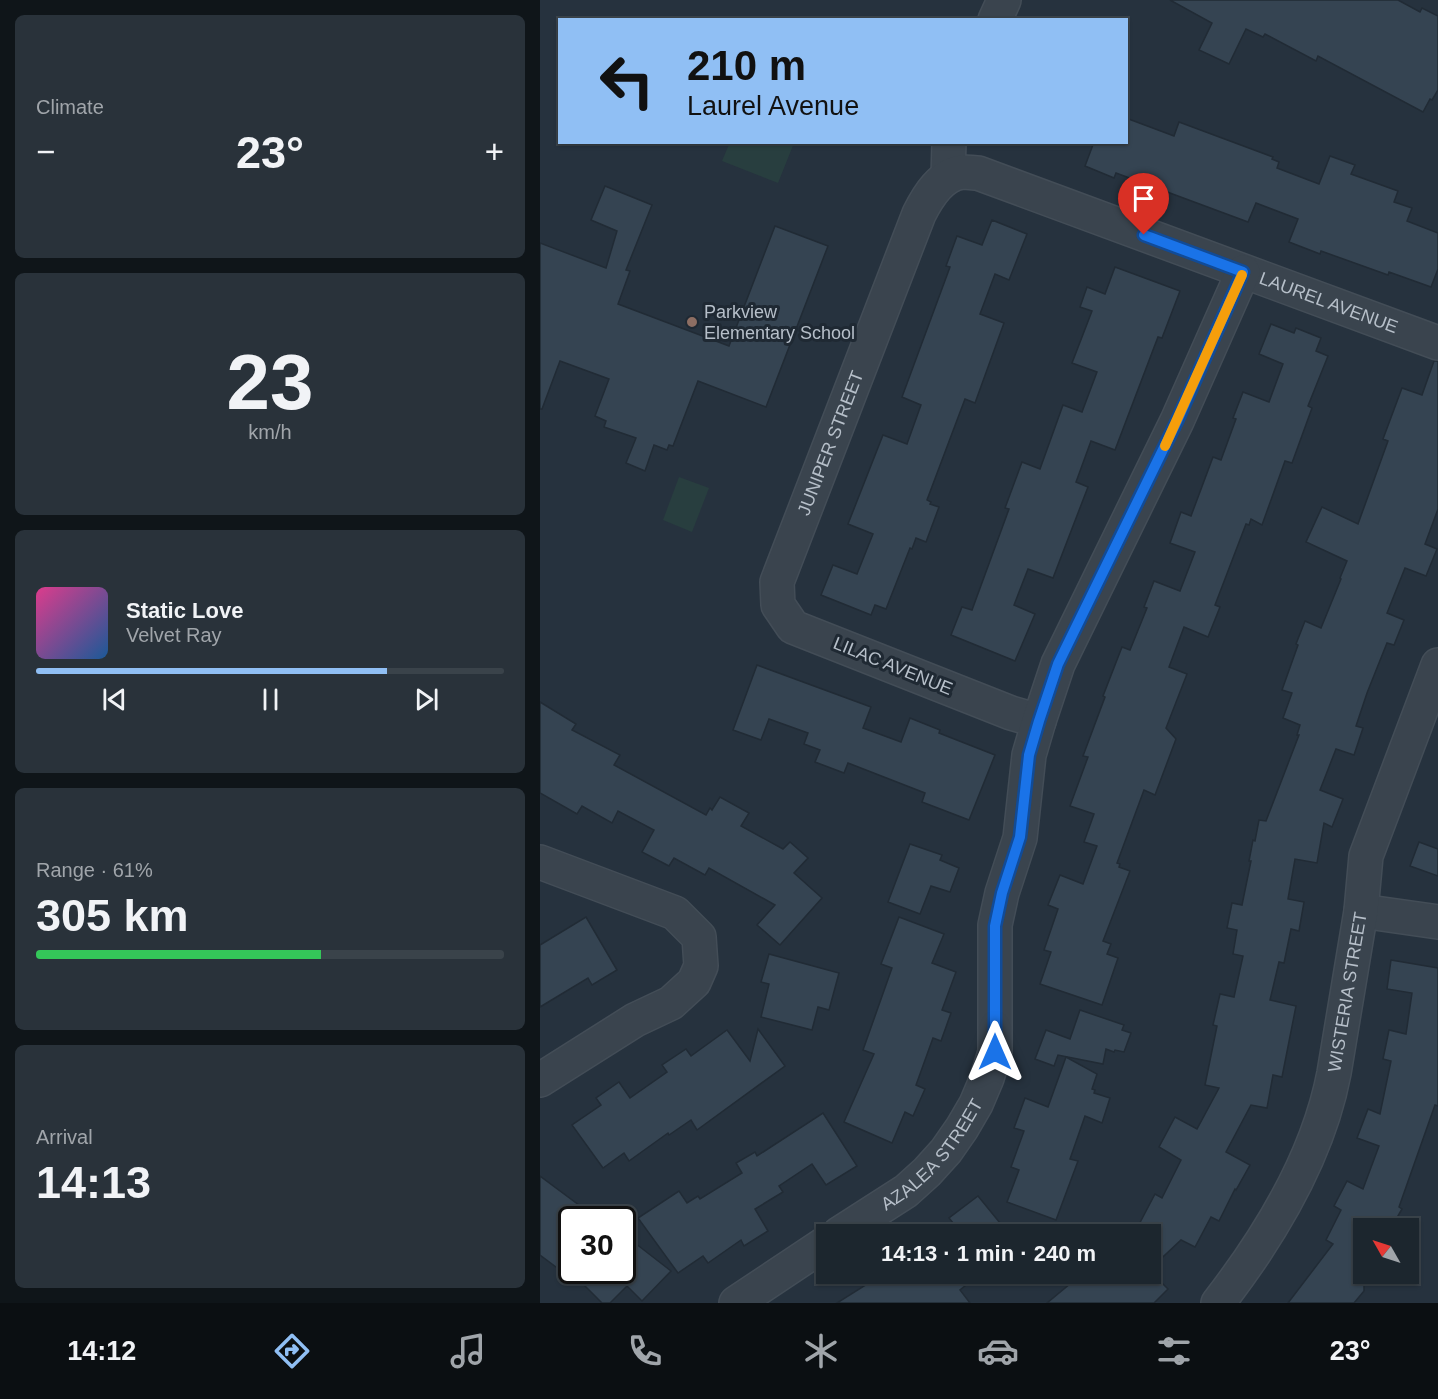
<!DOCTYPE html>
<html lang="en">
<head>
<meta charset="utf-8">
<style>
	body { margin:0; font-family:Helvetica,sans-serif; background:#29323a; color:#f1f3f6; height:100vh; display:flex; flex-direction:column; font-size:22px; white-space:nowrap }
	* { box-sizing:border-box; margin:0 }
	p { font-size:20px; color:#a0a5aa }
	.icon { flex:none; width:33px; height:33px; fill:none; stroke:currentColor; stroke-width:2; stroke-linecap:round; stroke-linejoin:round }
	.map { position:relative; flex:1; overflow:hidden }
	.side { display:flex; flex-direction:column; gap:15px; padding:15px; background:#0f1519; width:540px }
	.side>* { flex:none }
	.banner { position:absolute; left:18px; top:18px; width:570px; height:126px; border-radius:0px; box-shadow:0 2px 4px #0004,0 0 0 2px #3a434a; background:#90bff4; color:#111; overflow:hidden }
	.needle { width:39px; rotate:309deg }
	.tools { position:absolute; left:813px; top:1218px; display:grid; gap:12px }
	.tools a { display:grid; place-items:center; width:66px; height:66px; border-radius:0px; background:#1c262e; box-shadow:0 2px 4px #0004,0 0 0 2px #3a434a; font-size:30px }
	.speed { position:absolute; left:18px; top:1206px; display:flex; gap:12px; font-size:30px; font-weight:700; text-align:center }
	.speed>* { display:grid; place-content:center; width:78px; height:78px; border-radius:50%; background:#1c262e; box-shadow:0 2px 4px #0004,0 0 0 2px #3a434a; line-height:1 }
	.speed .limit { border:3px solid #111; border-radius:9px; background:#fff; color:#111 }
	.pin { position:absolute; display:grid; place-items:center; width:51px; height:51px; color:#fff; margin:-62px -26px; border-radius:50% 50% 50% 0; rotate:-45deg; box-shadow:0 0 6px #0007 }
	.pin .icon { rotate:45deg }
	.me { position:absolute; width:66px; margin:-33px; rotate:0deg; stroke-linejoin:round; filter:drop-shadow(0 0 4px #0008) }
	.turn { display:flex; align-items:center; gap:21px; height:126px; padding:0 30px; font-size:27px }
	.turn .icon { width:78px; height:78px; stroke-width:2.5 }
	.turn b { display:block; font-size:42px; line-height:51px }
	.big { font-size:45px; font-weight:600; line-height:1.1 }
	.side .card { flex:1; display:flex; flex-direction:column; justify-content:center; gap:9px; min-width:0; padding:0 21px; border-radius:9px; background:#29323a }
	.side .dial { align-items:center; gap:0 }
	.dial b { font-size:78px; line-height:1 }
	.song { display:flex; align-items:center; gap:18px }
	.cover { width:72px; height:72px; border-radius:9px; background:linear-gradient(135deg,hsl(330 70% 55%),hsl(210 70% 35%)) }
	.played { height:6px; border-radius:3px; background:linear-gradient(90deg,#90bff4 75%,#3a434a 75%) }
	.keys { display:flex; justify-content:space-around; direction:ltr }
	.heat { display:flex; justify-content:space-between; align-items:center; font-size:33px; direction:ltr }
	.charge { height:9px; border-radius:4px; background:linear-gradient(90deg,#34c759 61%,#3a434a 0) }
	.trip { position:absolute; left:276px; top:1224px; width:345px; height:60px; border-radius:0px; background:#1c262e; box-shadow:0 2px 4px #0004,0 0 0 2px #3a434a; font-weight:600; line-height:60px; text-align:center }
	.tab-bar { display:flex; height:96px; justify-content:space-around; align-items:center; background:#0b0f12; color:#a0a5aa }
	.tab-bar .icon { width:42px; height:42px }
	.tab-bar .on { color:#90bff4 }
	.tab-bar b { font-size:27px; color:#f1f3f6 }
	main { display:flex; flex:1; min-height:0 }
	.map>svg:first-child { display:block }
	.green { fill:#283e3f }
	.building { fill:#354452; stroke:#212b35; stroke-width:1.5 }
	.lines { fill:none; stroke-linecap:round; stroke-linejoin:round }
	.minor-casing { stroke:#434d57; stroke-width:36 }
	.minor { stroke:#3a444e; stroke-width:33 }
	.route-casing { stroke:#114b97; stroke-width:15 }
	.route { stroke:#1a73e8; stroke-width:10 }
	.slow { stroke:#f59e0b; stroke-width:10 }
	.education-dot { fill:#8d6e63; stroke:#1f2933; stroke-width:2 }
	.labels { text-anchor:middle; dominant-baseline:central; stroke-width:6; stroke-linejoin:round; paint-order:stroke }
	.street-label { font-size:18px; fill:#b6bfc9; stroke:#1f2933 }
	.poi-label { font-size:18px; fill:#b6bfc9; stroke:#1f2933; text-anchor:start }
</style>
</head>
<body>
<main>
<section class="side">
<div class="card"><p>Climate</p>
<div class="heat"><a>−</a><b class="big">23°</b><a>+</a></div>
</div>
<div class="card dial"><b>23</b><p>km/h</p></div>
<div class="card">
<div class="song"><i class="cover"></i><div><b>Static Love</b><p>Velvet Ray</p></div></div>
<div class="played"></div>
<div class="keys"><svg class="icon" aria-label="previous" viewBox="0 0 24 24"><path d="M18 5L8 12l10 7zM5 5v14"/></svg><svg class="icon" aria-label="pause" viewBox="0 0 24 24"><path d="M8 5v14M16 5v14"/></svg><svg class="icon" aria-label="next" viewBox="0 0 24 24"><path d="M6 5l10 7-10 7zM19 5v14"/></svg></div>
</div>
<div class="card"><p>Range · 61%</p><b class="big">305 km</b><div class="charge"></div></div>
<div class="card"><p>Arrival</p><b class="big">14:13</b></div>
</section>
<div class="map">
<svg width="898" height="1303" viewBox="0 0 898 1303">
	<rect width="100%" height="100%" fill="#26323e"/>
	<!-- green -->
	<g class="green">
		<polygon points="190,142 254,142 254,143 238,183 182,161"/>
		<polygon points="139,477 169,488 152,532 123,520"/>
	</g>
	<!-- building -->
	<g class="building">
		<polygon points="630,0 858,0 880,12 882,8 898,16 898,90 892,100 890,99 883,112 778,56 776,61 725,34 723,37 706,29 689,64 659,50 672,23"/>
		<polygon points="586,118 634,136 639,122 733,157 732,159 739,162 737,168 779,184 790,156 815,165 811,174 858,191 854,202 872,208 867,221 898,233 898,269 891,287 849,272 848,275 781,251 780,254 749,242 758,219 716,203 708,222 576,173 574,178 545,166 554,142 586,142"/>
		<polygon points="65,186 112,205 86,270 90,271 78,304 189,346 235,226 288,246 226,407 158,381 133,446 129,445 127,450 114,445 105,471 86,463 96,438 64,427 66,421 55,416 69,379 20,361 2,409 0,409 0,243 66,268 77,231 51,220"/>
		<polygon points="452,220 487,234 469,280 455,274 440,314 464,323 435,403 425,399 387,500 391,502 390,504 399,507 386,542 376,538 372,549 370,548 346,609 335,605 331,615 281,595 293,565 317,574 333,534 308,524 343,435 367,444 381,405 362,397 410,267 406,266 417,236 442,245"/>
		<polygon points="575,267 640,291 622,338 618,337 575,450 551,441 536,482 548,487 513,578 488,569 474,605 495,614 475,661 411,635 422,607 432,610 469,509 465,508 482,462 500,469 523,405 542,412 557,372 532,363 552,311 540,307 547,287 565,294"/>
		<polygon points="731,324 754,333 756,328 781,338 776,351 788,356 768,406 772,408 752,463 745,461 722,525 711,519 709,525 706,524 675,605 680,607 668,637 644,627 629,667 647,674 626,728 636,739 615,795 604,790 577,863 580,864 579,867 590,871 563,941 571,944 567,954 578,958 562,1005 500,984 511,952 504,950 518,909 508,905 520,875 543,884 557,846 544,842 554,814 530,806 548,757 543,756 565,697 563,696 582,647 590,650 607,608 604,607 614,581 640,591 655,552 630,543 641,512 651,516 673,457 681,460 696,419 693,418 703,392 729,402 743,364 719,354"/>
		<polygon points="894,361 898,361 898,509 885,544 897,549 886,576 865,568 847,613 864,620 854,645 847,643 827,693 816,726 823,728 814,755 796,749 780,790 803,799 792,827 784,823 777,863 755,859 748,899 764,902 759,931 751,929 744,963 739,962 730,1000 756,1006 742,1077 733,1075 727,1108 711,1105 686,1152 710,1165 696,1190 695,1189 679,1221 671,1217 655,1247 641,1240 610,1269 610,1234 594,1234 615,1194 622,1198 641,1160 619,1147 635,1117 657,1129 679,1088 665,1085 677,1026 673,1025 680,994 694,997 703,956 693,954 697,930 687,928 692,903 702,905 711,861 709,861 713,840 715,841 719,820 726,821 759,735 757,735 760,725 743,718 752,693 742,690 758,645 756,644 765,621 781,628 801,579 800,578 807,561 766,542 782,507 818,524 848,441 843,439 862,388 882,395"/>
		<polygon points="217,665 331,707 323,728 361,742 370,718 400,730 399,733 455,755 429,820 382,802 385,793 308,763 304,773 275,762 280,750 264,744 268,733 229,719 221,740 193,730"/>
		<polygon points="0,702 36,724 32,730 80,755 74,765 166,815 170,808 172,810 180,797 209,813 201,826 243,849 250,842 268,858 254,873 282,898 240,945 217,925 235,905 169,868 165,875 134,858 129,866 102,852 114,830 78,811 72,823 42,806 37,814 0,793"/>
		<polygon points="879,842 898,849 898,876 870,866"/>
		<polygon points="370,844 402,855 400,860 419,868 410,892 391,886 380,914 348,902"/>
		<polygon points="46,917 77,970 52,985 48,978 0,1007 0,945"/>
		<polygon points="359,917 404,934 392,963 416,972 402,1010 411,1013 401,1041 393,1038 376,1085 385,1089 373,1116 365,1112 352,1143 304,1122 334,1054 323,1050 352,968 341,964"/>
		<polygon points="229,954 299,973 289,1010 278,1007 272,1030 221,1017 229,984 221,982"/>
		<polygon points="851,960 898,968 898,1106 895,1105 859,1207 862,1209 851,1228 824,1228 824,1291 814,1303 748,1303 793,1244 786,1240 801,1210 794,1206 807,1181 823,1189 839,1146 817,1138 828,1109 840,1114 851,1061 843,1059 849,1030 866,1034 872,993 847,989"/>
		<polygon points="540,1010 584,1025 582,1030 591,1033 584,1052 575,1050 574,1052 566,1049 563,1064 518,1055 514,1066 495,1059 506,1030 530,1039"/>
		<polygon points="218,1029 245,1066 157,1130 151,1120 129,1135 128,1133 89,1161 84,1153 63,1168 32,1125 61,1105 56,1098 79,1082 90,1098 127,1072 122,1065 146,1049 151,1056 187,1030 210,1061"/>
		<polygon points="526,1057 557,1074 552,1089 555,1090 554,1093 570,1098 562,1123 545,1116 530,1159 538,1161 516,1220 467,1202 479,1170 471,1167 484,1131 474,1128 485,1098 508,1107"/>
		<polygon points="283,1113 317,1166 286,1185 272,1164 239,1186 243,1192 215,1209 228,1231 204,1246 201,1240 168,1263 163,1256 138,1273 98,1218 139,1191 147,1203 158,1196 160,1199 202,1173 196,1163 215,1152 217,1156"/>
		<polygon points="0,1176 59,1220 32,1220 32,1254 20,1270 0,1255"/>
		<polygon points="438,1196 469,1234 422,1234 409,1218"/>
		<polygon points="82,1233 131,1271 102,1301 87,1286 70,1303 62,1303 29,1270 82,1270"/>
		<polygon points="343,1274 440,1274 420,1290 430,1303 297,1303"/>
		<polygon points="542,1274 613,1274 628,1289 614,1303 507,1303"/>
	</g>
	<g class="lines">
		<defs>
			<g id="minor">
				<polyline points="455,20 464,0"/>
				<polyline points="408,177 409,142"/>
				<path id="s1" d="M499,721L471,713L253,627L238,605L237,582L379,214C388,196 401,174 423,172C428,172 433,173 438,173L898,343"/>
				<polyline points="0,862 135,913 159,937 161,966 154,982 131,1003 95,1020 0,1080"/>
				<polyline points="821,911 898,922"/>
				<path id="s2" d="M299,1234L366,1191L387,1172L406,1151L422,1128L436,1104L447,1078L455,1052V925L462,893L480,838L489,755L499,721L518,664L637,421L703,272"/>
				<polyline points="196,1303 286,1243"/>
				<path id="s3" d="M678,1303C730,1236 778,1157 794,1073L821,911L826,856L898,665"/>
			</g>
		</defs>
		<!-- minor casing -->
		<use href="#minor" class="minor-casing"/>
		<!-- minor -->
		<use href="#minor" class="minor"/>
	</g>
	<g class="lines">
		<defs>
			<polyline id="route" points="455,1052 455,926 462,893 480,837 489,755 499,721 518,664 637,421 703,272 604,235"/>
		</defs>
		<!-- route casing -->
		<use href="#route" class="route-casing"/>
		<!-- route -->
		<use href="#route" class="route"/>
		<!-- slow -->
		<polyline class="slow" points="625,446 702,275"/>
	</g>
	<!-- markers -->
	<circle class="education-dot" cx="152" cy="322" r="6"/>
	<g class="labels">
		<!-- street labels -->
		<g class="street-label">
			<text stroke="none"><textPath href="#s1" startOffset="1160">LAUREL AVENUE</textPath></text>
			<text stroke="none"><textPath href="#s1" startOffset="462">JUNIPER STREET</textPath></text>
			<text transform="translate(353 666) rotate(22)">LILAC AVENUE</text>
			<text stroke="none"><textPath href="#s3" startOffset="342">WISTERIA STREET</textPath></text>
			<text stroke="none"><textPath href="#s2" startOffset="124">AZALEA STREET</textPath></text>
		</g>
		<!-- poi labels -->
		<g class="poi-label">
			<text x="164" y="312">Parkview<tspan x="164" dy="21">Elementary School</tspan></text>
		</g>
	</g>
</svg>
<div class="tools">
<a><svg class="needle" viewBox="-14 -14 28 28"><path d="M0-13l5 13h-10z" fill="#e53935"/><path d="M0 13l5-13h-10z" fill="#a0a5aa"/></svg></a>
</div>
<div class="speed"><div class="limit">30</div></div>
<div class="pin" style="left:604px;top:235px;background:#d93025"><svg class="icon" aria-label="arrive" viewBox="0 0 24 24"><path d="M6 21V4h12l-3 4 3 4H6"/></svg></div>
<svg class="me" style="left:455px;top:1052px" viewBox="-20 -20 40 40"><path d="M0-17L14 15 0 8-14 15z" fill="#1a73e8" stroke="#fff" stroke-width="4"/></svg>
<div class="trip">14:13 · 1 min · 240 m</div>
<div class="banner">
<div class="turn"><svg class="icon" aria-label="left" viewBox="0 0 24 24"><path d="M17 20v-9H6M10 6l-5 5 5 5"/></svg><div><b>210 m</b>Laurel Avenue</div></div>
</div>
</div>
</main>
<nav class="tab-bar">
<b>14:12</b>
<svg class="icon on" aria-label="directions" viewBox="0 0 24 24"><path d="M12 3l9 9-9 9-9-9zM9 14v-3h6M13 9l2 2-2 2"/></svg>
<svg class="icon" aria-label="music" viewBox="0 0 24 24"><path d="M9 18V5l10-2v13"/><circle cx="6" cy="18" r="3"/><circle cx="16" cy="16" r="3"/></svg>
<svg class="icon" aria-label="phone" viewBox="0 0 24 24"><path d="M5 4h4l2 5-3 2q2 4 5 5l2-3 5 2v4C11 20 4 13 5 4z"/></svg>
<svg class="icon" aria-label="climate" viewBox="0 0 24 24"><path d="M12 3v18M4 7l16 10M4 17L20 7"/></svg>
<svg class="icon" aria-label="car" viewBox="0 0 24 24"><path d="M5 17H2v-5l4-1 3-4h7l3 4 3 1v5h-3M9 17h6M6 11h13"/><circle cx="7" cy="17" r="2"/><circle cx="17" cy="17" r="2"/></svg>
<svg class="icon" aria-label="filters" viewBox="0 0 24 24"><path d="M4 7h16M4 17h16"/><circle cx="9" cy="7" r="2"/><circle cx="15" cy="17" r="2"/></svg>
<b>23°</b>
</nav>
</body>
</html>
